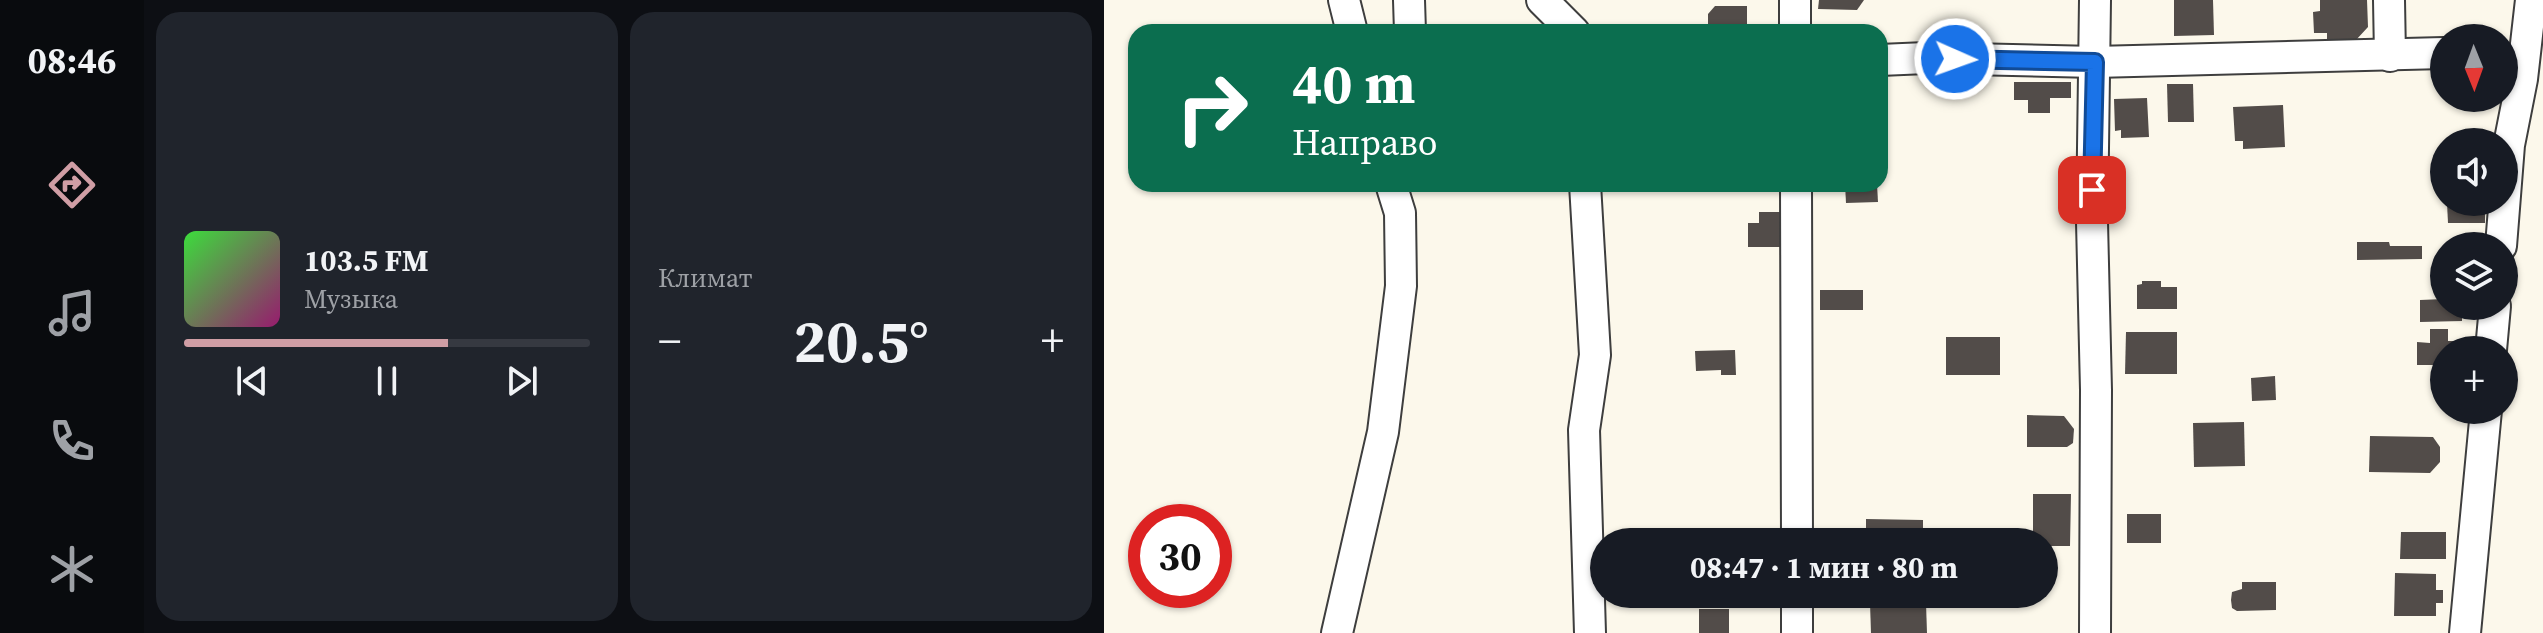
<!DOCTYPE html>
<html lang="ru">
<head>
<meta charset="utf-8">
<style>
	body { margin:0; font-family:"Source Serif 4",serif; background:#20242c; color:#f1f3f6; height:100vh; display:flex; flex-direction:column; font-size:30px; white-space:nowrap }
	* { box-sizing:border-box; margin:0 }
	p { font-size:26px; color:#9ea1a6 }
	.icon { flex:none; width:44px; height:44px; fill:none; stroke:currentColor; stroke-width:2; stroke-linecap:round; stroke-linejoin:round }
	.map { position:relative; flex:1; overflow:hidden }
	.details { display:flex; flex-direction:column; gap:12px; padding:12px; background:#0d0f14; width:960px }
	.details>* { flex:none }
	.banner { position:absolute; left:24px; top:24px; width:760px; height:168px; border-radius:24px; box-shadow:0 2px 6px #0004; background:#0b6e4f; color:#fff; overflow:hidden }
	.needle { width:52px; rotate:179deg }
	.buttons { position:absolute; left:1326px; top:24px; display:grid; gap:16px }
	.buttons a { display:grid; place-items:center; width:88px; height:88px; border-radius:50%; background:#171b24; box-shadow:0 2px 6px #0004; font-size:40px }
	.speed { position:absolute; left:24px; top:504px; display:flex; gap:16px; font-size:40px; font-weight:700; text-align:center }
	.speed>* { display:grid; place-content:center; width:104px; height:104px; border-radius:50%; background:#171b24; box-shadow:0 2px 6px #0004; line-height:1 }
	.speed .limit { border:12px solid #d22; background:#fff; color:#111 }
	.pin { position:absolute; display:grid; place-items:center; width:68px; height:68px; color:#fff; margin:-34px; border-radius:16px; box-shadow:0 4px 12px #0006 }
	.me { position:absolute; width:88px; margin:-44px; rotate:92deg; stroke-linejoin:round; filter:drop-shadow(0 0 6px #0008) }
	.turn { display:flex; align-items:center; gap:28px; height:168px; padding:0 32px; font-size:36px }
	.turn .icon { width:104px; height:104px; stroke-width:2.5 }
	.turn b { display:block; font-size:56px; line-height:68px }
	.big { font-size:60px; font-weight:700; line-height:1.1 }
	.details .widget { flex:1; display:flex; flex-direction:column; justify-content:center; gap:12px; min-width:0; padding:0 28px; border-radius:24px; background:#20242c }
	.song { display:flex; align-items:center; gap:24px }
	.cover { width:96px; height:96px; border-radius:12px; background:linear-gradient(135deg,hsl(120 70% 55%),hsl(320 70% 35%)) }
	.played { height:8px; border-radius:4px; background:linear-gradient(90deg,#d09ea5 65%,#363941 65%) }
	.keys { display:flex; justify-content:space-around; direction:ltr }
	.heat { display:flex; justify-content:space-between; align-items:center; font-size:44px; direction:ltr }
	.details .tiles { flex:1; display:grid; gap:12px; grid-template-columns:repeat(2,1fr) }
	.trip { position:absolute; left:486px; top:528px; width:468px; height:80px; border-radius:40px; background:#171b24; box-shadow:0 2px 6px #0004; font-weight:700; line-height:80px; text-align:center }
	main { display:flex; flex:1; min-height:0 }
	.tabs { display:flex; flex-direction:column; width:144px; justify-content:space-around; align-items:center; background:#090b0e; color:#9ea1a6 }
	.tabs .icon { width:56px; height:56px }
	.tabs .selected { color:#d09ea5 }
	.tabs b { font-size:36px; color:#f1f3f6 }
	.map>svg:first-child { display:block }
	.building { fill:#524c49 }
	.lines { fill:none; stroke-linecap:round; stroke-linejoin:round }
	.minor-casing { stroke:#3e3e3e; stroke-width:34 }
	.minor { stroke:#fff; stroke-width:30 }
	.route-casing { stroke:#114b97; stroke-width:20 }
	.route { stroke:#1a73e8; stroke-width:14 }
</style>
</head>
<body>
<main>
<nav class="tabs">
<b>08:46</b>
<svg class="icon selected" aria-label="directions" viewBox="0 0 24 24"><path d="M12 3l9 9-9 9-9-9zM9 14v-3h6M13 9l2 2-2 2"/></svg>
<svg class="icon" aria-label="music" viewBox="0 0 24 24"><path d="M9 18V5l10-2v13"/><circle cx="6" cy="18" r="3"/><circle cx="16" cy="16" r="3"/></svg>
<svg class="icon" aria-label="phone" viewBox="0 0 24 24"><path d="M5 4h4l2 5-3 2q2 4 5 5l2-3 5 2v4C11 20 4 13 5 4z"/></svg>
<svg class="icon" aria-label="climate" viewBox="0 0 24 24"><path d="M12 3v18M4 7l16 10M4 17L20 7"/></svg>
</nav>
<section class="details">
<div class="tiles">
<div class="widget">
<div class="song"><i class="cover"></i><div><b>103.5 FM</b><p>Музыка</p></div></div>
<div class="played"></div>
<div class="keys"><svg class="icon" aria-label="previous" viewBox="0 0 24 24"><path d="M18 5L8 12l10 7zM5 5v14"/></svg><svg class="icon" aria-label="pause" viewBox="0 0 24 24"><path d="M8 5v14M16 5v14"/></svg><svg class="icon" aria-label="next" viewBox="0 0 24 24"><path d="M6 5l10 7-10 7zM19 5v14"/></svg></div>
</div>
<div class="widget"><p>Климат</p>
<div class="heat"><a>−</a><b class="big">20.5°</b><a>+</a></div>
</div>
</div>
</section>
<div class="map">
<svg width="1439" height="633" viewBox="0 0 1439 633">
	<rect width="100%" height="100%" fill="#fcf8eb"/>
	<!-- building -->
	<g class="building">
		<polygon points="715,0 760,0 753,10 714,9"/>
		<polygon points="1070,0 1109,0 1110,35 1070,36"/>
		<polygon points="1216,0 1263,0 1264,27 1252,40 1223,41 1223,33 1210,33 1209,12 1216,11"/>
		<polygon points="611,6 643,6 643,32 604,32 604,14"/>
		<polygon points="910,82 967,82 967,98 946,98 946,113 924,113 924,100 910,100"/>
		<polygon points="1063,84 1089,84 1090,122 1064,122"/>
		<polygon points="1043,98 1045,137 1017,138 1017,130 1011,131 1010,99"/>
		<polygon points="1179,105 1181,147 1139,149 1139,141 1131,141 1129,107"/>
		<polygon points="741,184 773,184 774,202 742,203"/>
		<polygon points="1381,202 1381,223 1344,223 1343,203"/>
		<polygon points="655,212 680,212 680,247 644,247 644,223 655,223"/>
		<polygon points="1253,242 1285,242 1286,246 1318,246 1318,259 1253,260"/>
		<polygon points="1038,281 1057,281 1057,287 1073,287 1073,309 1033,309 1033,285 1038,284"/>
		<rect x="716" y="290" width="43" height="20"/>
		<polygon points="1340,299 1340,306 1358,306 1358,321 1316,322 1316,300"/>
		<polygon points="1326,329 1344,329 1344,341 1351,341 1351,350 1340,350 1340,365 1313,365 1313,342 1326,343"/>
		<polygon points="1022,332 1073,332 1073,374 1021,374"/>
		<rect x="842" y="337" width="54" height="38"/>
		<polygon points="631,350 632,375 617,375 617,370 592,371 591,351"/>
		<polygon points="1171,376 1172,400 1148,401 1147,378"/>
		<polygon points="923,415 960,416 970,429 969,443 963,447 923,447"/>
		<polygon points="1140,422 1141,466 1090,467 1089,423"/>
		<polygon points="1266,436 1329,437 1336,447 1336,462 1326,473 1265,472"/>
		<polygon points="929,494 967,494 966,546 940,546 940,542 929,542"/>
		<rect x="1023" y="514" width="34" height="29"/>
		<polygon points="762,519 819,520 819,542 762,542"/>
		<polygon points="1297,532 1342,532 1342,559 1296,559"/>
		<polygon points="1291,573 1332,574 1332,590 1339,590 1339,603 1332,603 1332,616 1290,616"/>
		<polygon points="1138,582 1172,582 1172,610 1133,611 1128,608 1127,600 1128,592 1138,589"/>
		<polygon points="766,603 822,603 823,633 767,633"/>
		<rect x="595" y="609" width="30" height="24"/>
	</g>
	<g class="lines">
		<defs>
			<g id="minor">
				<polyline points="240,0 248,32"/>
				<polyline points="305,0 306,32"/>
				<polyline points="438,0 470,32"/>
				<polyline points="691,0 691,32"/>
				<polyline points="1285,0 1286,56"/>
				<polyline points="776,60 822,58 991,62 1340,53"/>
				<polyline points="481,184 491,355 480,430 486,633"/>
				<polyline points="692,184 693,542"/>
				<polyline points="1397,246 1405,145 1418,79 1427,0"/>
				<polyline points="1387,350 1391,306"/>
				<polyline points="693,594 693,633"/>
				<polyline points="233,633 279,432 297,286 296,213 287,184"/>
				<polyline points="991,633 992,390 988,222 991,0"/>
				<polyline points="1361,633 1382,410"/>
			</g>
		</defs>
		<!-- minor casing -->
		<use href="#minor" class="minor-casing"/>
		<!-- minor -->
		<use href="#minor" class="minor"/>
	</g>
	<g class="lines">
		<defs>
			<polyline id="route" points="851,59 991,62 988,190"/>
		</defs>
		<!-- route casing -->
		<use href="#route" class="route-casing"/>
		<!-- route -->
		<use href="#route" class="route"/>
	</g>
</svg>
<div class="buttons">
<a><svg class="needle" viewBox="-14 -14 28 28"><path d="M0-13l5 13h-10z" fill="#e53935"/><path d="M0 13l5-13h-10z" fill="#9ea1a6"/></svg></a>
<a><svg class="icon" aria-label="sound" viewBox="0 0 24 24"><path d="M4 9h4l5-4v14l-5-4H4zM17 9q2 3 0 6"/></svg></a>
<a><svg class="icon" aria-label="layers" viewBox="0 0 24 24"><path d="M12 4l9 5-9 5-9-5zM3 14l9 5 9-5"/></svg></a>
<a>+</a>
</div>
<div class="speed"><div class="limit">30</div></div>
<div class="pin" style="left:988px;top:190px;background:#d93025"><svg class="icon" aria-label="arrive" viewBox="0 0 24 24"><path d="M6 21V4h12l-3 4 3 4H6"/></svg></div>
<svg class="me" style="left:851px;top:59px" viewBox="-20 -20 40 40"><circle r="17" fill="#1a73e8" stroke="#fff" stroke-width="3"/><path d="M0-11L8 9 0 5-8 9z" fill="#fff"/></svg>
<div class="trip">08:47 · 1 мин · 80 m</div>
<div class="banner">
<div class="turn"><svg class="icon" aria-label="right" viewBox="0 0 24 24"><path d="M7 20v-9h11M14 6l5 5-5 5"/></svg><div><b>40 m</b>Направо</div></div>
</div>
</div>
</main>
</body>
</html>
